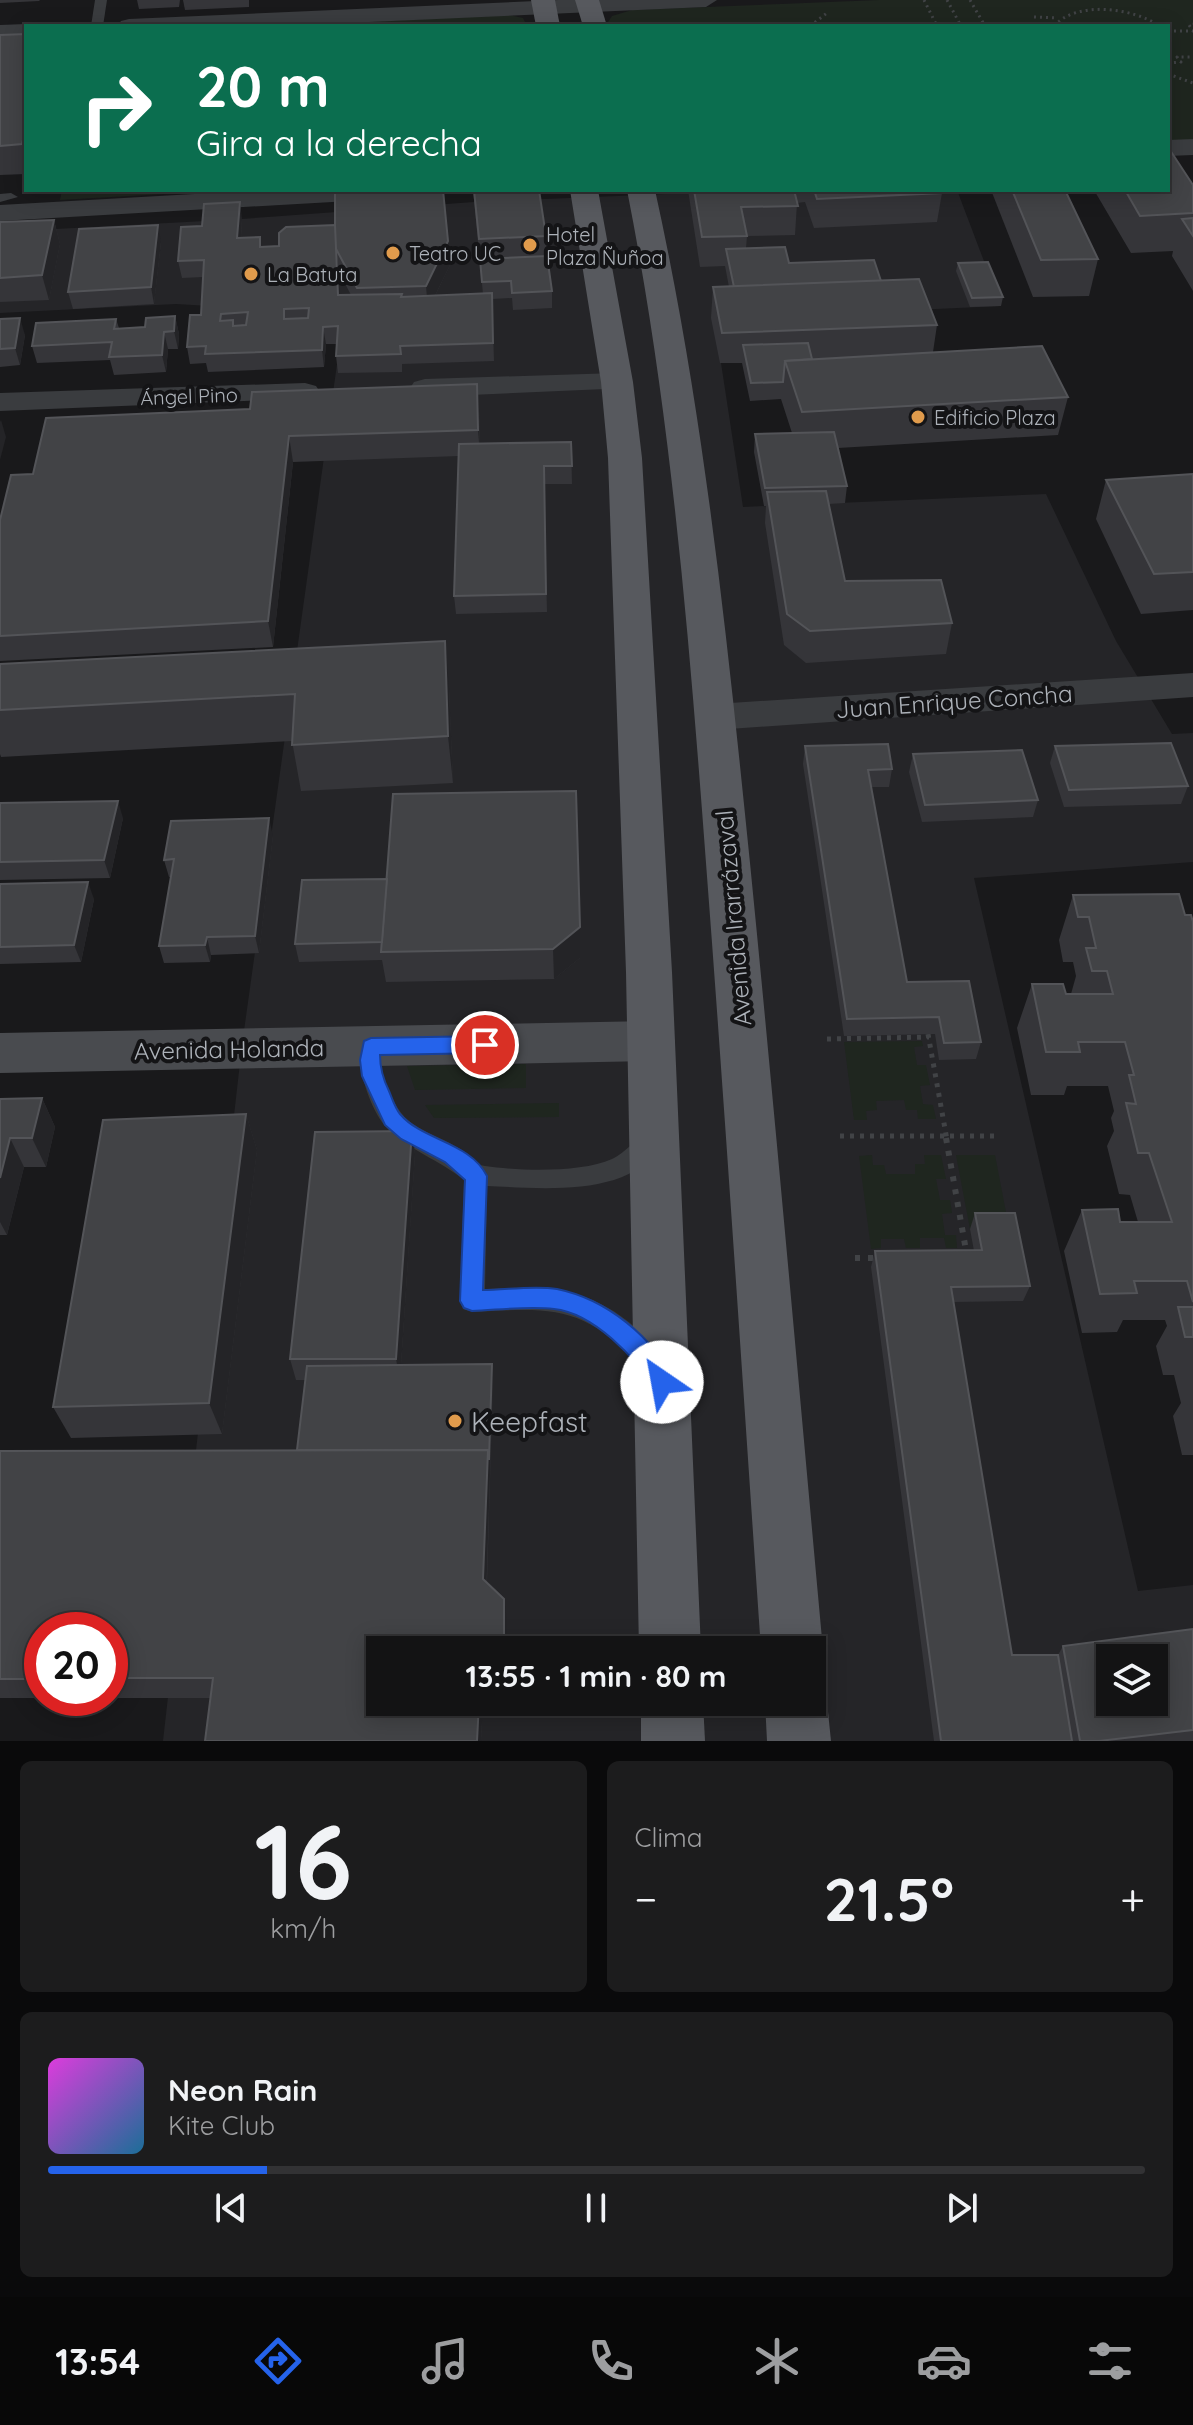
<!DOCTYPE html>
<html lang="es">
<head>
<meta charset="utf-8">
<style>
	body { margin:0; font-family:Quicksand,sans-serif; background:#1c1c1d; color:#f1f3f6; height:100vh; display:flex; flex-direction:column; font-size:30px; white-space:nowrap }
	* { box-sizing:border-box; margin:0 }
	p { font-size:26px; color:#9d9ea0 }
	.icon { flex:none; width:44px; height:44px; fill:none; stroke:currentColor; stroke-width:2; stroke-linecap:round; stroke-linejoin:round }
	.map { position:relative; height:1741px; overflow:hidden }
	.side { display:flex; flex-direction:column; gap:20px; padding:20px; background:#0a0a0b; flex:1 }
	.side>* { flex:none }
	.hud { position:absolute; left:24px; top:24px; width:1146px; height:168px; border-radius:0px; box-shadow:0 4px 20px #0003,0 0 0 2px #323234; background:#0b6e4f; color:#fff; overflow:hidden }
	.tools { position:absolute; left:1096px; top:1644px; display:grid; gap:16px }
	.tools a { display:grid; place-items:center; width:72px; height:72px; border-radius:0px; background:#131314; box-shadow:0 4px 20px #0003,0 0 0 2px #323234; font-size:40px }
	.speed { position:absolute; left:24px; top:1612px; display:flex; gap:16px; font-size:40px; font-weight:700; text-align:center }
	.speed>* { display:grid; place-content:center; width:104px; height:104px; border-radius:50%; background:#131314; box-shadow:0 4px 20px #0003,0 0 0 2px #323234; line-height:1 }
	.speed .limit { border:12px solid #d22; background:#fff; color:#111 }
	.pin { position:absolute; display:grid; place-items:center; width:68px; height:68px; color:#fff; margin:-34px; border:4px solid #fff; border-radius:50%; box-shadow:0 2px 8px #0007 }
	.me { position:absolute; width:88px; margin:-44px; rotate:327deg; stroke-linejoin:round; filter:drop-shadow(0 0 6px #0008) }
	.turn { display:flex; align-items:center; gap:28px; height:168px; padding:0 40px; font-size:36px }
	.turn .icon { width:104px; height:104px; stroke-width:2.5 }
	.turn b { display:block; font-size:56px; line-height:68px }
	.big { font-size:60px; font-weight:700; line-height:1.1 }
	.side .card { flex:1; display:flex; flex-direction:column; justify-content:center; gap:12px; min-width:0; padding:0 28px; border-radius:12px; background:#1c1c1d }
	.side .dial { align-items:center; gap:0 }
	.dial b { font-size:104px; line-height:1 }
	.song { display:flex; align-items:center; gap:24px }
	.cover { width:96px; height:96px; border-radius:12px; background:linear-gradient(135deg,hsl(300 70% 55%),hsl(200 70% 35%)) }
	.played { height:8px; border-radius:4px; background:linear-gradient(90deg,#2563eb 20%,#323234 20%) }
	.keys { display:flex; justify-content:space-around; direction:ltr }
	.heat { display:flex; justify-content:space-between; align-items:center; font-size:44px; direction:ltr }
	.side .tiles { flex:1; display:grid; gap:20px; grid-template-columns:1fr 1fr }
	.card:last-child { grid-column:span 2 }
	.trip { position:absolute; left:366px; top:1636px; width:460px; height:80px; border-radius:0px; background:#131314; box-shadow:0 4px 20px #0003,0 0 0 2px #323234; font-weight:700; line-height:80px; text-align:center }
	.menu { display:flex; height:128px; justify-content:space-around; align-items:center; background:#080808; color:#9d9ea0 }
	.menu .icon { width:56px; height:56px }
	.menu .current { color:#2563eb }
	.menu b { font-size:36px; color:#f1f3f6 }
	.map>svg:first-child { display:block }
	.built { fill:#252528; fill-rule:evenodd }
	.green { fill:#1f261f }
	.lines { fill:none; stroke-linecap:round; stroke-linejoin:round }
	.path-far2 { stroke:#414346; stroke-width:3; stroke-dasharray:2 4; stroke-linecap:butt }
	.path-far1 { stroke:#414346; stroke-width:5; stroke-dasharray:4 6; stroke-linecap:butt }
	.path { stroke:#414346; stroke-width:6; stroke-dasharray:5 8; stroke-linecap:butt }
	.lane { fill:#3a3c3f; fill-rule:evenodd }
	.street { fill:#3a3c3f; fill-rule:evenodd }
	.secondary { fill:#494b4f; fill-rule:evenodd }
	.primary { fill:#57595e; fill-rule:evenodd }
	.wall { fill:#353539; fill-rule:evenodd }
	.shaded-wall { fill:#242427 }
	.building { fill:#424346; stroke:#535458; stroke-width:2; fill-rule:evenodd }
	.route { fill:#2563eb; stroke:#184099; stroke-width:2 }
	.poi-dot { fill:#e09b4c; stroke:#141416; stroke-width:3 }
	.labels { text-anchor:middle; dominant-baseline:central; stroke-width:8; stroke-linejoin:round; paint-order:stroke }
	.far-poi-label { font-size:20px; fill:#adb2b9; stroke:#141416; text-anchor:start }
	.far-street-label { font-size:20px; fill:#adb2b9; stroke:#141416 }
	.street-label { font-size:24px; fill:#adb2b9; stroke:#141416 }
	.near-poi-label { font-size:28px; fill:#adb2b9; stroke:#141416; text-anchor:start }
</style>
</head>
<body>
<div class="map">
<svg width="1193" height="1741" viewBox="0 0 1193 1741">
	<rect width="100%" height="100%" fill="#19191b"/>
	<!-- built -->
	<path class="built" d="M767,190H957L1001,306L914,310L932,356L721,363L743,507L1046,494L1116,641L1172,734L1193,733V862L974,878L1138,1591L1193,1585V1741H163L242,1045L344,314L176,304L0,313V232L242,219L474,202ZM380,1650H812V1702H380ZM1110,1658H1154V1702H1110Z"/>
	<!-- green -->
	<g class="green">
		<polygon points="879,0 1193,0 1193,141 1168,142 1168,26 610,26 608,22 612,16 632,10"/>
		<polygon points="509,15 523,18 527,26 278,26"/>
		<polygon points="62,190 233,190 60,200"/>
		<polygon points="922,1041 923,1046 914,1047 917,1065 926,1065 930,1085 920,1086 923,1104 933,1105 936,1119 918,1119 917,1110 906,1110 904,1100 876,1101 877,1110 866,1111 867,1120 854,1120 844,1042"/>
		<polygon points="526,1064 526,1088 415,1090 407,1066"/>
		<polygon points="559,1103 559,1117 434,1118 425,1105"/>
		<polygon points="872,1155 873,1165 884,1165 886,1174 915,1174 915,1164 925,1164 924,1155 941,1155 946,1179 936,1179 940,1200 950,1200 952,1213 942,1214 945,1235 956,1235 957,1248 946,1248 944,1238 920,1238 920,1248 906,1248 904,1239 881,1239 881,1248 871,1249 859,1156"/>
		<polygon points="956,1155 995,1155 1009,1228 970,1229"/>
	</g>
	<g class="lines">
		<!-- path-far2 -->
		<g class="path-far2">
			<polyline points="924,0 937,26"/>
			<polyline points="947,0 961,26"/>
			<polyline points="970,0 985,26"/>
			<polyline points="1034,17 1057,18"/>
			<polyline points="810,26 827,13"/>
			<path d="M1054,26C1077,0 1133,8 1160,26"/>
			<polyline points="1168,31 1193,31 1189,25 1193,24"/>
			<polyline points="1168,63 1181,62 1177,57 1193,57"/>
			<polyline points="1168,74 1193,83"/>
		</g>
		<!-- path-far1 -->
		<g class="path-far1">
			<polyline points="928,1034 947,1140"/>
			<polyline points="827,1039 929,1037"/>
			<polyline points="840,1136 999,1136"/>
		</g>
		<!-- path -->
		<g class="path">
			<polyline points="946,1138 967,1256"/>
			<polyline points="855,1258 878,1258"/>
		</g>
		<!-- lane -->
		<g class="lane">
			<polygon points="95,0 107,0 103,26 91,26"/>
			<polygon points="0,194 11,193 18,197 0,202"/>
			<path d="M371,1038L379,1041C385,1052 380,1064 383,1077C386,1087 393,1101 399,1110C412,1130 441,1136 460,1149C468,1154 475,1165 485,1166C519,1171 581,1173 612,1159C628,1152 640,1130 658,1136L661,1143C634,1199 538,1188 487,1186L485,1289C546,1286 587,1286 636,1328C646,1338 658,1348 664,1361L660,1369L651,1373L642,1369C584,1304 554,1308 472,1312L463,1309L460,1301L464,1180C440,1160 408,1150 387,1128C371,1112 353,1061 363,1041Z"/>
		</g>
		<!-- street -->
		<g class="street">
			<polygon points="558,0 717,0 706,7 279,26 118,26 121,21 129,19"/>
			<polygon points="26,24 33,26 26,26 26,38 0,39 0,25"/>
			<polygon points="1193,139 1193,155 1168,156 1168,140"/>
			<polygon points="265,190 415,190 411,196 402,198 0,221 0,205"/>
			<polygon points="617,373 628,376 632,382 628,388 425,397 414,394 410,388 414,382 425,379"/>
			<polygon points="305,383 316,386 320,392 316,398 0,411 0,393"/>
			<polygon points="1193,673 1193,697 715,730 702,726 697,717 702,708 715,704"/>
		</g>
		<!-- secondary -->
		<polygon class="secondary" points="651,1021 668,1027 675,1041 668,1055 651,1061 0,1073 0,1033"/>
		<!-- primary -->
		<g class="primary">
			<polygon points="531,0 555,0 560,26 536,26"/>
			<polygon points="575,0 599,0 607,26 583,26"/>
			<polygon points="570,190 598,190 633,382 642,458 672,972 701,1650 639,1650 626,972 608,458 601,382"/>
			<path d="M627,190H655C704,412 727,637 750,863C776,1125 799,1388 823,1650L812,1673V1650H761C743,1388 726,1125 706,863C689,637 671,412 627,190Z"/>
			<polygon points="812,1677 818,1680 827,1702 831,1741 767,1741 765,1702 812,1702"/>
			<polygon points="641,1702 703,1702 705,1741 641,1741"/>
		</g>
	</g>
	<!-- wall -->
	<g class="wall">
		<polygon points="0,0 40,0 39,1 0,3"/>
		<polygon points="137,0 180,0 179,7 139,9"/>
		<polygon points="183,0 249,0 249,7 185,10"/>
		<polygon points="26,34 26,174 0,175 0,35"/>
		<polygon points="1193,185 1193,291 1172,256 1173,251 1131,253 1094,190 1168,190"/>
		<path d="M473,190H539L546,236L547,256L552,291V308L513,310L512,298L492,299L494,361L402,364V372L338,373L336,356L337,344H326L324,367L208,372L206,363L190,364L187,347L201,315L203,277L182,278L178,261L202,226L242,219L241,238L262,247L448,241L450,265L435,296L483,294ZM339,272L351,295H339Z"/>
		<polygon points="688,190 941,190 942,193 937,222 814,228 805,202 797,203 795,235 747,236 746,248 789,263 881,281 937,325 933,352 1068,397 1058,435 838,448 847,486 845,503 829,504 845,581 952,623 946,654 806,663 784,645 765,523 766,506 764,506 754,452 755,434 792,433 781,399 750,401 742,363 720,363 711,318 713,287 729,287 725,266 700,267"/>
		<polygon points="991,190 1065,190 1098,259 1089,296 1033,297"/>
		<polygon points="54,220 60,244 49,300 0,302 0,222"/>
		<polygon points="161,242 154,304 73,309 68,292"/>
		<polygon points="958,263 1003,297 1001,306 970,307 956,271"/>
		<polygon points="175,316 179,334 178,349 168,349 166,372 114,375 110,360 37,363 32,346 116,319 119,328 145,327"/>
		<polygon points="0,319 25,335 20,365 0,367"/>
		<polygon points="479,409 480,443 571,442 572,484 544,484 547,612 456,614 454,596 459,456 293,462 273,647 0,661 0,520 33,474"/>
		<polygon points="1193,474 1193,610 1141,614 1096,519 1106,480"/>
		<polygon points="0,664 449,688 453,783 301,791 292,741 1,757 0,754"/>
		<polygon points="805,746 892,769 889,787 871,787 907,982 981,1042 976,1059 939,1060 935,1034 844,1036 803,764"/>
		<polygon points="1055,746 1188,786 1181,804 1064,807 1050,763"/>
		<polygon points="913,754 1038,800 1033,817 922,822 909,772"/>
		<polygon points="0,803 123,818 110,878 0,880"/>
		<polygon points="273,836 259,953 211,955 210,962 164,963 159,946 171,877 169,877 164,860"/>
		<polygon points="387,879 580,958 554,979 386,982 382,960 299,962 295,944"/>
		<polygon points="0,884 94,899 81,962 0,964"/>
		<polygon points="1073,895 1185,915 1193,922 1193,1455 1182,1455 1173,1416 1181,1403 1174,1375 1163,1375 1156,1346 1167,1326 1165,1320 1123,1320 1117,1332 1082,1333 1064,1251 1082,1210 1120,1222 1138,1222 1130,1195 1119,1194 1107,1146 1114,1131 1111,1118 1114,1111 1108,1086 1067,1086 1064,1095 1031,1095 1017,1028 1032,984 1066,994 1071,994 1076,976 1073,962 1063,962 1059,940"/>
		<polygon points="42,1098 55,1127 46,1167 24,1167 7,1235 0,1235 0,1099"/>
		<polygon points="246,1114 257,1150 222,1434 71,1438 53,1407"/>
		<polygon points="412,1131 415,1154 401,1365 493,1379 487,1582 507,1620 380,1702 483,1702 481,1741 211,1698 110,1698 110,1630 42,1630 42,1698 0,1698 0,1451 297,1450 305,1380 296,1380 290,1359"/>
		<polygon points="975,1213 1030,1286 1023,1301 953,1302 1012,1655 1058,1655 1063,1646 1193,1629 1193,1741 934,1741 871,1267 875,1251 974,1251 970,1229"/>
	</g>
	<!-- shaded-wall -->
	<g class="shaded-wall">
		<polygon points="26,127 26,160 22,144"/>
		<polygon points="240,202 242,219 240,255 237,238"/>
		<polygon points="54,220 60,244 49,300 42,275"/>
		<polygon points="158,225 161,242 154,304 151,287"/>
		<polygon points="448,241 450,265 428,310 426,286"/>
		<polygon points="337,260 339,272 340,312 338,295"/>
		<polygon points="175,316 179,334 178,349 174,331"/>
		<polygon points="20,318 25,335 20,365 15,348"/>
		<polygon points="323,327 326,344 324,367 322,350"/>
		<polygon points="164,332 168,349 166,372 162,355"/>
		<polygon points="477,384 479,409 480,455 478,430"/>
		<polygon points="1,420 6,437 0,460 0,422"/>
		<polygon points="289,436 293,462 273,647 268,621"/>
		<polygon points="445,641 449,688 453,783 448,736"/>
		<polygon points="118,801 123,818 110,878 104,860"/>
		<polygon points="269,818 273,836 259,953 255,936"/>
		<polygon points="88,882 94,899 81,962 74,945"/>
		<polygon points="580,927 580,958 554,979 553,949"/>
		<polygon points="207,937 211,955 210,962 205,945"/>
		<polygon points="42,1098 55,1127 46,1167 32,1138"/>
		<polygon points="246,1114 257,1150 222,1434 209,1403"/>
		<polygon points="412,1131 415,1154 400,1380 396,1359"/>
		<polygon points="10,1138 24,1167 7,1235 0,1222 0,1178"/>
		<polygon points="492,1364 493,1379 486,1600 483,1579"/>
		<polygon points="504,1599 507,1620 507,1650 492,1650"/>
		<polygon points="479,1702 483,1702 481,1741 477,1741"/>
	</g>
	<!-- building -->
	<g class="building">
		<polygon points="26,34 26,127 22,144 0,146 0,35"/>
		<polygon points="1168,147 1193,185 1193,213 1140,216 1125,190 1168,190"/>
		<polygon points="335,190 443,190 448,241 426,286 357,288 335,247"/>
		<polygon points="474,190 539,190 546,236 479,239"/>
		<polygon points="694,190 794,190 798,206 741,207 747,236 702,237"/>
		<polygon points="814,190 941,190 942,193 817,199"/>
		<polygon points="1012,190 1065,190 1098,259 1041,260"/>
		<path d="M240,202L237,238L260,237V247L279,246V233L286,227L335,225L338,295L402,294L401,297L492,293L493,343L400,346L401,354L336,356L338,326L323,327L322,350L205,354L206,346L187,347L190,315H201L204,260L178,261L181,227L202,226L204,204ZM309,308L308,318L284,319V309ZM248,312L246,325L233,326V320L220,321L221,314Z"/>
		<polygon points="1193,218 1193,236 1182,219"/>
		<polygon points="54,220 42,275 0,278 0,222"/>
		<polygon points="158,225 151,287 68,292 79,229"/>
		<polygon points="785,247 789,263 874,260 881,281 734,287 726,249"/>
		<polygon points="547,256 552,291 512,293 511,281 482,282 480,259"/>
		<polygon points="988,262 1003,297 972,298 958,263"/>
		<polygon points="919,279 937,325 722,333 713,287"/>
		<polygon points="175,316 174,331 164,332 162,355 109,357 112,342 32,346 36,323 116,319 114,329 145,327 146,318"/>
		<polygon points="20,318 15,348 0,349 0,319"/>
		<polygon points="808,343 812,359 785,361 783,382 751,383 743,345"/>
		<polygon points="1042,346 1068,397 802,412 785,361"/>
		<polygon points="477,384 478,430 289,436 268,621 0,636 0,520 11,475 33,474 46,418 250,409 252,392"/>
		<polygon points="834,432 847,486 765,488 755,434"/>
		<polygon points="571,442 572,466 544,466 546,594 454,596 459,444"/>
		<polygon points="1193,474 1193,572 1154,574 1106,480"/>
		<polygon points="826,491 845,581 941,580 952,623 810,631 787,614 767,492"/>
		<polygon points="445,641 448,736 292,745 295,694 0,710 0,664"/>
		<polygon points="1171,743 1188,786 1069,790 1055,746"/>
		<polygon points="888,744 892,769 868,770 907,982 969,981 981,1042 944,1043 939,1017 847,1019 805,746"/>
		<polygon points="1022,750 1038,800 925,805 913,754"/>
		<polygon points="576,791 580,927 553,949 381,952 393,794"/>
		<polygon points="118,801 104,860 0,862 0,803"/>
		<polygon points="269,818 255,936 207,937 205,945 159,946 174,859 164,860 171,821"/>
		<polygon points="387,879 382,942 295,944 302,880"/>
		<polygon points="88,882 74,945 0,947 0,884"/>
		<polygon points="1179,894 1185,915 1191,915 1193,922 1193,1302 1187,1281 1134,1281 1137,1293 1100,1294 1082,1210 1118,1209 1120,1222 1172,1222 1149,1153 1138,1153 1126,1103 1136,1104 1129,1075 1134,1075 1125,1042 1078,1042 1080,1052 1046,1052 1032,984 1063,984 1066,994 1113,994 1107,971 1092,971 1086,948 1096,948 1089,917 1078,917 1073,895"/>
		<polygon points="42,1098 32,1138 10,1138 0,1178 0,1099"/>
		<polygon points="246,1114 209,1403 53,1407 103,1120"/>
		<polygon points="412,1131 396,1359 290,1359 315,1132"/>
		<polygon points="975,1213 1015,1213 1030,1286 951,1287 1012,1655 1058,1655 1072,1741 941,1741 875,1251 982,1250"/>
		<polygon points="1178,1307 1193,1307 1193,1337 1185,1337"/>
		<polygon points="492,1364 489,1460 488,1450 297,1450 307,1366"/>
		<polygon points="488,1450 483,1579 504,1599 504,1641 492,1650 380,1650 380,1702 479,1702 477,1741 205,1741 213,1678 110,1678 110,1630 42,1630 42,1679 0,1679 0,1451"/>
		<path d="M1193,1629V1730L1099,1741H1080L1063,1646ZM1110,1658H1154V1702H1110Z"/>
	</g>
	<!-- route -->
	<path class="route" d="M485,1036L492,1039L495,1045L492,1050L485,1053L380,1055C380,1068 383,1079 389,1091C392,1098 395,1108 400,1114C423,1141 470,1142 487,1176L483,1290C506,1290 534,1285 557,1289C606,1299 654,1337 674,1382L670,1390L662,1393L654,1390C637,1358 593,1313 554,1309C527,1306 498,1310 472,1311L464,1308L460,1301L465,1180L445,1162L401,1139L385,1125L362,1076L360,1060L364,1041L371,1038Z"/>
	<!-- markers -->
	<g class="poi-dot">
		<circle cx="530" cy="245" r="8"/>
		<circle cx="393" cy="253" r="8"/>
		<circle cx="251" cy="274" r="8"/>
		<circle cx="918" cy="417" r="8"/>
		<circle cx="455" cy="1421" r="8"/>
	</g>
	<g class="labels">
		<!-- far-poi labels -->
		<g class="far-poi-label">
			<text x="546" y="234">Hotel<tspan x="546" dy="23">Plaza Ñuñoa</tspan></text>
			<text x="409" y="253">Teatro UC</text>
			<text x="267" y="274">La Batuta</text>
			<text x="934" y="417">Edificio Plaza</text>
		</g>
		<!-- far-street labels -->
		<g class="far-street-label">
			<text transform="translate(189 396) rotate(-2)">Ángel Pino</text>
		</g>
		<!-- street labels -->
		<g class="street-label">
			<text transform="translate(954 701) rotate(-4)">Juan Enrique Concha</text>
			<text transform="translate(733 918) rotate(-95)">Avenida Irarrázaval</text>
			<text transform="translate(229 1049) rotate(-1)">Avenida Holanda</text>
		</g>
		<!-- near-poi labels -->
		<g class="near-poi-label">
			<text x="471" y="1421">Keepfast</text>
		</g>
	</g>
</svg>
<div class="tools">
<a><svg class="icon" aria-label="layers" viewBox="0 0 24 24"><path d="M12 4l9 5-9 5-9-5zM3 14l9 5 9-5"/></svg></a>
</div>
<div class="speed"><div class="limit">20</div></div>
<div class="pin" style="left:485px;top:1045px;background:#d93025"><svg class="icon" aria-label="arrive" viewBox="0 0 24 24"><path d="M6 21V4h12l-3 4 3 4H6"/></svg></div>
<svg class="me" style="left:662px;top:1382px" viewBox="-20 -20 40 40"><circle r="19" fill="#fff"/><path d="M0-13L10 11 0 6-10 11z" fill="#2563eb"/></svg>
<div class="trip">13:55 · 1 min · 80 m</div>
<div class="hud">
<div class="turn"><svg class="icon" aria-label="right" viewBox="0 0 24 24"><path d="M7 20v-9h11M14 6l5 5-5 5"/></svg><div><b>20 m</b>Gira a la derecha</div></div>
</div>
</div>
<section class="side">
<div class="tiles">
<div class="card dial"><b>16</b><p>km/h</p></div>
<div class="card"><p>Clima</p>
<div class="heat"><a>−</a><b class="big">21.5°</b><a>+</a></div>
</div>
<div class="card">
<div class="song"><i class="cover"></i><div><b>Neon Rain</b><p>Kite Club</p></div></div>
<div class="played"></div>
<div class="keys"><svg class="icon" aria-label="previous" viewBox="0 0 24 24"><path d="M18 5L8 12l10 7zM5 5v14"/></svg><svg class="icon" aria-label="pause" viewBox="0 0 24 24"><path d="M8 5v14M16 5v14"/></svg><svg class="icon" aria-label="next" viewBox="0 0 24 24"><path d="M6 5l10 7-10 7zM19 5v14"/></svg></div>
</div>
</div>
</section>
<nav class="menu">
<b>13:54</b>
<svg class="icon current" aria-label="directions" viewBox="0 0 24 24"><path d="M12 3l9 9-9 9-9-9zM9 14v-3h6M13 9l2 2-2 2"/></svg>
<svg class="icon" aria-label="music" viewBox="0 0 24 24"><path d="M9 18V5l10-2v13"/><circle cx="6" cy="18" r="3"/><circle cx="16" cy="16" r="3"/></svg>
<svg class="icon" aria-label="phone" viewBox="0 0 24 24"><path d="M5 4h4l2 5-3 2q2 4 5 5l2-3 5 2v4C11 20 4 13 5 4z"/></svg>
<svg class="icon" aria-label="climate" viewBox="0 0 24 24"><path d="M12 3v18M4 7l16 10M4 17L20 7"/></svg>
<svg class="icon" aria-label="car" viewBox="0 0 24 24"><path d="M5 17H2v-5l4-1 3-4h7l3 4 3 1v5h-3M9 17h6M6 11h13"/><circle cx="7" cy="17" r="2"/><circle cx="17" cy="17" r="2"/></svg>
<svg class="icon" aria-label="filters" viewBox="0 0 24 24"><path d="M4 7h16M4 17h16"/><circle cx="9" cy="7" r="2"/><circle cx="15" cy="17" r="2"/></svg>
</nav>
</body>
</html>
